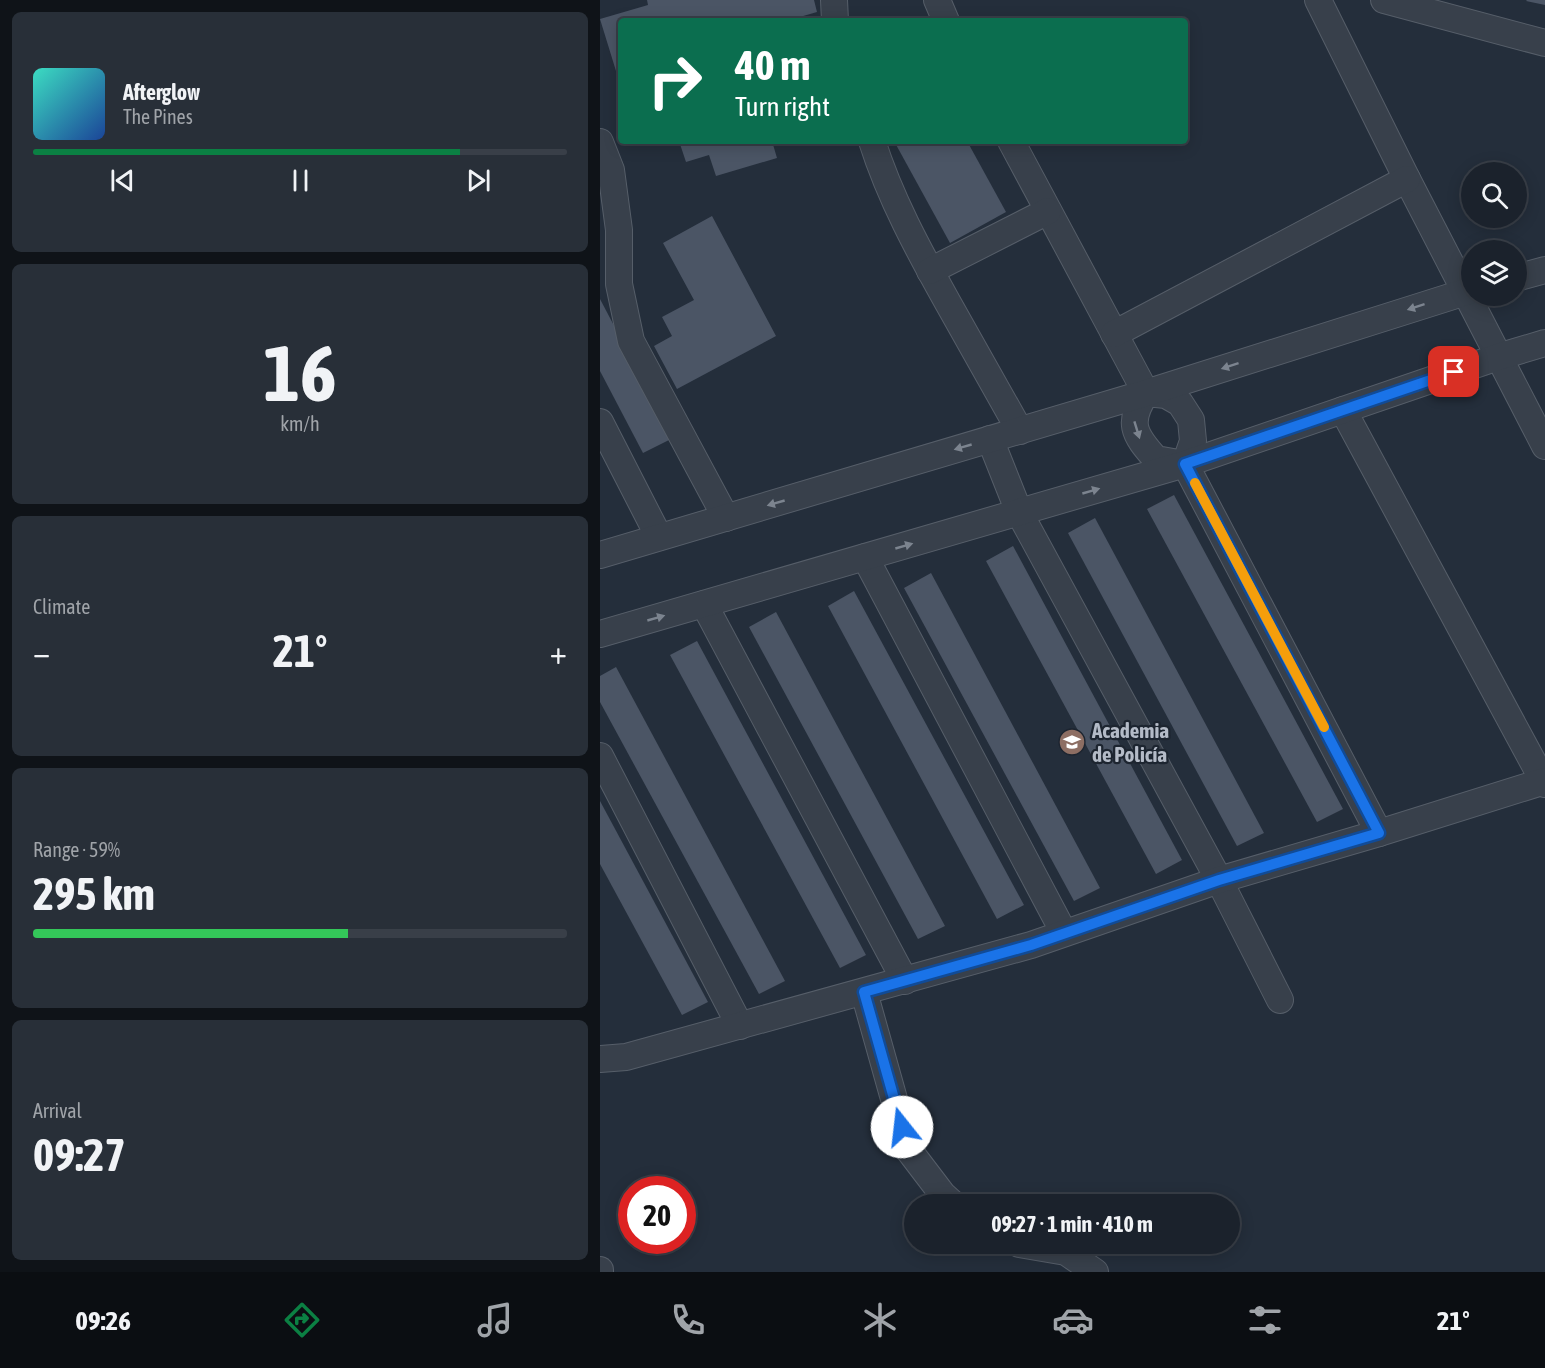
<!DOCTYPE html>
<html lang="en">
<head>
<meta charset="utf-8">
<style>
	body { margin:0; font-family:"Asap Condensed",sans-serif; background:#282f38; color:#f1f3f6; height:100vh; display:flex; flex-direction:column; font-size:22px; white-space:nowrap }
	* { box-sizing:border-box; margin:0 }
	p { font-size:20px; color:#a0a4a9 }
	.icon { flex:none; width:33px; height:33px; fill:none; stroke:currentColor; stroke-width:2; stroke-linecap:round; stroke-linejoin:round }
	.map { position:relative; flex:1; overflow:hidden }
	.panel { display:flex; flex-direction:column; gap:12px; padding:12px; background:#0f1318; width:600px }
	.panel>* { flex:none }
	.top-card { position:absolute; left:18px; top:18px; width:570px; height:126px; border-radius:6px; box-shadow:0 3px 15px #0003,0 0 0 2px #393f48; background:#0b6e4f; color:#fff; overflow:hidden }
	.fabs { position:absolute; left:861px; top:162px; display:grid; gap:12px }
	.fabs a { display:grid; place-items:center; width:66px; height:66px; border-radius:50%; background:#1b222c; box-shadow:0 3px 15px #0003,0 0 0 2px #393f48; font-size:30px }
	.speed { position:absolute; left:18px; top:1176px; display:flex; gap:12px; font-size:30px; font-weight:700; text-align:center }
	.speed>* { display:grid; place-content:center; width:78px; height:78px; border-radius:50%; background:#1b222c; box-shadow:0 3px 15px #0003,0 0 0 2px #393f48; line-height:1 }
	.speed .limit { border:9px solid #d22; background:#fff; color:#111 }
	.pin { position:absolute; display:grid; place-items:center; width:51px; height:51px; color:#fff; margin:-26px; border-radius:12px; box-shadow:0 3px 9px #0006 }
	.me { position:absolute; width:66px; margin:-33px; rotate:344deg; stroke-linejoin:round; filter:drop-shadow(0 0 4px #0008) }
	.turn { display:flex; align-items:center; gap:21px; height:126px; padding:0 18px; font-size:27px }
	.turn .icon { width:78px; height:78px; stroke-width:2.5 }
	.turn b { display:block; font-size:42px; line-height:51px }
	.big { font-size:45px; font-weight:700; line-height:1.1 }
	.panel .tile { flex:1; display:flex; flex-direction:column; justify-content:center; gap:9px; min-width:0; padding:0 21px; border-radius:9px; background:#282f38 }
	.panel .dial { align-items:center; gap:0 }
	.dial b { font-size:78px; line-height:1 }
	.song { display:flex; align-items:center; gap:18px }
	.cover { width:72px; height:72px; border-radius:9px; background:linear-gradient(135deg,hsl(170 70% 55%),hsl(220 70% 35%)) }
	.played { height:6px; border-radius:3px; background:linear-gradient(90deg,#0b8043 80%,#393f48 80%) }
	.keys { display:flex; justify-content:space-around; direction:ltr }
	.heat { display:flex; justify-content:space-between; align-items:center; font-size:33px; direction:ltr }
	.charge { height:9px; border-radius:4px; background:linear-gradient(90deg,#34c759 59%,#393f48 0) }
	.trip { position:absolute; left:304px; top:1194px; width:336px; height:60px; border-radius:30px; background:#1b222c; box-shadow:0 3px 15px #0003,0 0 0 2px #393f48; font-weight:700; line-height:60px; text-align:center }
	.dock { display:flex; height:96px; justify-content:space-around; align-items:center; background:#0b0e12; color:#a0a4a9 }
	.dock .icon { width:42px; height:42px }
	.dock .selected { color:#0b8043 }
	.dock b { font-size:27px; color:#f1f3f6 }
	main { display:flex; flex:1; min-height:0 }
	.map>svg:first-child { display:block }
	.building { fill:#4b5565 }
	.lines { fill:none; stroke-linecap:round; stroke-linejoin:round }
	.minor-casing { stroke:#565e69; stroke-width:28 }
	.minor { stroke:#38404b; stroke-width:26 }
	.oneway { fill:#7c848f }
	.route-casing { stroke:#114b97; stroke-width:15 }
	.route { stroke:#1a73e8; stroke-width:10 }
	.slow { stroke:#f59e0b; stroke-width:10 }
	.labels { text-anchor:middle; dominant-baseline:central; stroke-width:4.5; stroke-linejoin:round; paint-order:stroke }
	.poi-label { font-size:21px; font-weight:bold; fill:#b4bbc7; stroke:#1d2530; text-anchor:start }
</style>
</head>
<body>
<main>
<section class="panel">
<div class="tile">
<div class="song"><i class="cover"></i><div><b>Afterglow</b><p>The Pines</p></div></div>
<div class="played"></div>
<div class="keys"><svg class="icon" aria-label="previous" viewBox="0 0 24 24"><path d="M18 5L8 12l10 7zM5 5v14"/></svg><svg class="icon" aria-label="pause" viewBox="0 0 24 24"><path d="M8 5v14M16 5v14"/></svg><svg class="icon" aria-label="next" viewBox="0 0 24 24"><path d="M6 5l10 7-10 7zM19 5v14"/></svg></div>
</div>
<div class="tile dial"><b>16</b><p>km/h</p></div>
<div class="tile"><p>Climate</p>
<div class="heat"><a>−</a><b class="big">21°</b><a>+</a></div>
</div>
<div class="tile"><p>Range · 59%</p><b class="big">295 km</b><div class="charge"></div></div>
<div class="tile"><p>Arrival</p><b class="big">09:27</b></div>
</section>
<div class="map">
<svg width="945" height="1272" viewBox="0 0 945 1272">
	<rect width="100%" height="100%" fill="#242e3b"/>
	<!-- building -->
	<g class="building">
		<polygon points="47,0 214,0 217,12 186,21 21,21 21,70 16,71 0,19 48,5"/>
		<polygon points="927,0 945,0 945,5 926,1"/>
		<polygon points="79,141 172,141 177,158 116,176 109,155 86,162"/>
		<polygon points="294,141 367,141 406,212 350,243"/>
		<polygon points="112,216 176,336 77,389 54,346 72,336 62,317 94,300 63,243"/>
		<polygon points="0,299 73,438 43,453 0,371"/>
		<polygon points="574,495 743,809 717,822 547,509"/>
		<polygon points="495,518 664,833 637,846 468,533"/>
		<polygon points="413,546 582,860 556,874 386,561"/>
		<polygon points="331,573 500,888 474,901 304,588"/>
		<polygon points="254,591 424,905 397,919 228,606"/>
		<polygon points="176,612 345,926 318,939 149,627"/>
		<polygon points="97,641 266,955 240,968 70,655"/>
		<polygon points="16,667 185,981 159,994 0,702 0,676"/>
		<polygon points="0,801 108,1002 82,1015 0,864"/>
	</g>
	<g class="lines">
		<defs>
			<g id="minor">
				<polyline points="234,0 235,21"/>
				<polyline points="337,0 346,21"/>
				<polyline points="718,0 807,179 945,446"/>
				<polyline points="784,0 945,43"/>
				<path d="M272,141C290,198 319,251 348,303C372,345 396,388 420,431"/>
				<polyline points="411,141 546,393"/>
				<polyline points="0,142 11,170 19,230 19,284 31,341 126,518"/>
				<polyline points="330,271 448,211"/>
				<polyline points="916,278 945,270"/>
				<polyline points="514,334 807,179"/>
				<polyline points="743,410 945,784"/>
				<polyline points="0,422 59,537"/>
				<polyline points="390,439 419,512 619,880 680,1000"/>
				<path d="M584,464L556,459C533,434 527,422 546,393L566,395L580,403L591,420L593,441L585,464L779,833"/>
				<polyline points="0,555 546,393 872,290"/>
				<polyline points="265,557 464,933"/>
				<polyline points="104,604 305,981"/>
				<polyline points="0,634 585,464 898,357 945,343"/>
				<polyline points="0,756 140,1026"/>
				<polyline points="264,992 308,1149 343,1195 353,1204"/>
				<polyline points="0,1059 26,1057 431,945 619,880 779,833 945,781"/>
				<polyline points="419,1244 466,1252 495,1272"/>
				<polyline points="0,1270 0,1272"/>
			</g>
		</defs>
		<!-- minor casing -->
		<use href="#minor" class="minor-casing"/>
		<!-- minor -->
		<use href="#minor" class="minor"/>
	</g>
	<!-- one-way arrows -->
	<defs><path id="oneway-solid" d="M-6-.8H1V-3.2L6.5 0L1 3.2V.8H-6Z" transform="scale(1.5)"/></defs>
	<g class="oneway">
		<use href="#oneway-solid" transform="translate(816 307) rotate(162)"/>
		<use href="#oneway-solid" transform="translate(630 366) rotate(162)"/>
		<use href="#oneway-solid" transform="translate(537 430) rotate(73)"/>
		<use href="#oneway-solid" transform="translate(363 447) rotate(164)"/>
		<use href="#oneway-solid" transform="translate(491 491) rotate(-16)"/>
		<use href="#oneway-solid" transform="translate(176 503) rotate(164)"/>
		<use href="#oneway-solid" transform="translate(304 546) rotate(-16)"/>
		<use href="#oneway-solid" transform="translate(56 618) rotate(-16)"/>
	</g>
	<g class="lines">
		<defs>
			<polyline id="route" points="302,1127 264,992 431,945 619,880 779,833 585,464 854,372"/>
		</defs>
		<!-- route casing -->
		<use href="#route" class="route-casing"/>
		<!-- route -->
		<use href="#route" class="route"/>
		<!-- slow -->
		<polyline class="slow" points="595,483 724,727"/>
	</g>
	<!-- icons -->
	<defs>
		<symbol id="university-disc" viewBox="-11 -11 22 22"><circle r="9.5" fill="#8d6e63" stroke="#1d2530"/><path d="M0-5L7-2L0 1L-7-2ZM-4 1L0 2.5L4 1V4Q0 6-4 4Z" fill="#fff"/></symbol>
	</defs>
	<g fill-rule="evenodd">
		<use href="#university-disc" x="457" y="727" width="30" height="30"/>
	</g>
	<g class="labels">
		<!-- poi labels -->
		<g class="poi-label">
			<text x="492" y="730">Academia<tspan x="492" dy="24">de Policía</tspan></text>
		</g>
	</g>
</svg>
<div class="fabs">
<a><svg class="icon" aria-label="search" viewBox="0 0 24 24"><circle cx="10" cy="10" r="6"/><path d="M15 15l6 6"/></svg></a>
<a><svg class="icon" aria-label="layers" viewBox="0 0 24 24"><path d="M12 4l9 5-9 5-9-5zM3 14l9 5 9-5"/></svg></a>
</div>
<div class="speed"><div class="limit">20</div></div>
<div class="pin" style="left:854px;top:372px;background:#d93025"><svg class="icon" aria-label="arrive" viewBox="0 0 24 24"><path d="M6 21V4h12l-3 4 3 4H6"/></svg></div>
<svg class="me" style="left:302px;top:1127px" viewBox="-20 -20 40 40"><circle r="19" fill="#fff"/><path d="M0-13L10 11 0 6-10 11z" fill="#1a73e8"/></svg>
<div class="trip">09:27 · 1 min · 410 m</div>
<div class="top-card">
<div class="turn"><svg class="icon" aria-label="right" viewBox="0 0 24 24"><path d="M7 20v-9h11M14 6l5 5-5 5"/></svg><div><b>40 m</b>Turn right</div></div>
</div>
</div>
</main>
<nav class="dock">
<b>09:26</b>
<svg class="icon selected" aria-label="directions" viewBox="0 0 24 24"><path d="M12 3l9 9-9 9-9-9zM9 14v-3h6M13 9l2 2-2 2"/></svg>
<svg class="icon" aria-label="music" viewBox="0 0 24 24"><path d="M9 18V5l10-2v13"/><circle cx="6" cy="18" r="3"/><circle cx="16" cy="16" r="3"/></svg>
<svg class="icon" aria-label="phone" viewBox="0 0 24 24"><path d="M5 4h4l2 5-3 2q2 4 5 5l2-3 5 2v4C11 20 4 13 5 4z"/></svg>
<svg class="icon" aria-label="climate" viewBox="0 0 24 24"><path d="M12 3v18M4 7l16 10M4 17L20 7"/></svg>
<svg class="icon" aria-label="car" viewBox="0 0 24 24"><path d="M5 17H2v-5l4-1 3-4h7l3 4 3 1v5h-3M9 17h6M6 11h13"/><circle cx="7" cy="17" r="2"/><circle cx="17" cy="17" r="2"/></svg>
<svg class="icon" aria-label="filters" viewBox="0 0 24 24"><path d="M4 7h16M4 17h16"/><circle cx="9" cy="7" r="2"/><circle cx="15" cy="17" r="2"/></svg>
<b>21°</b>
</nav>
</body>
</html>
